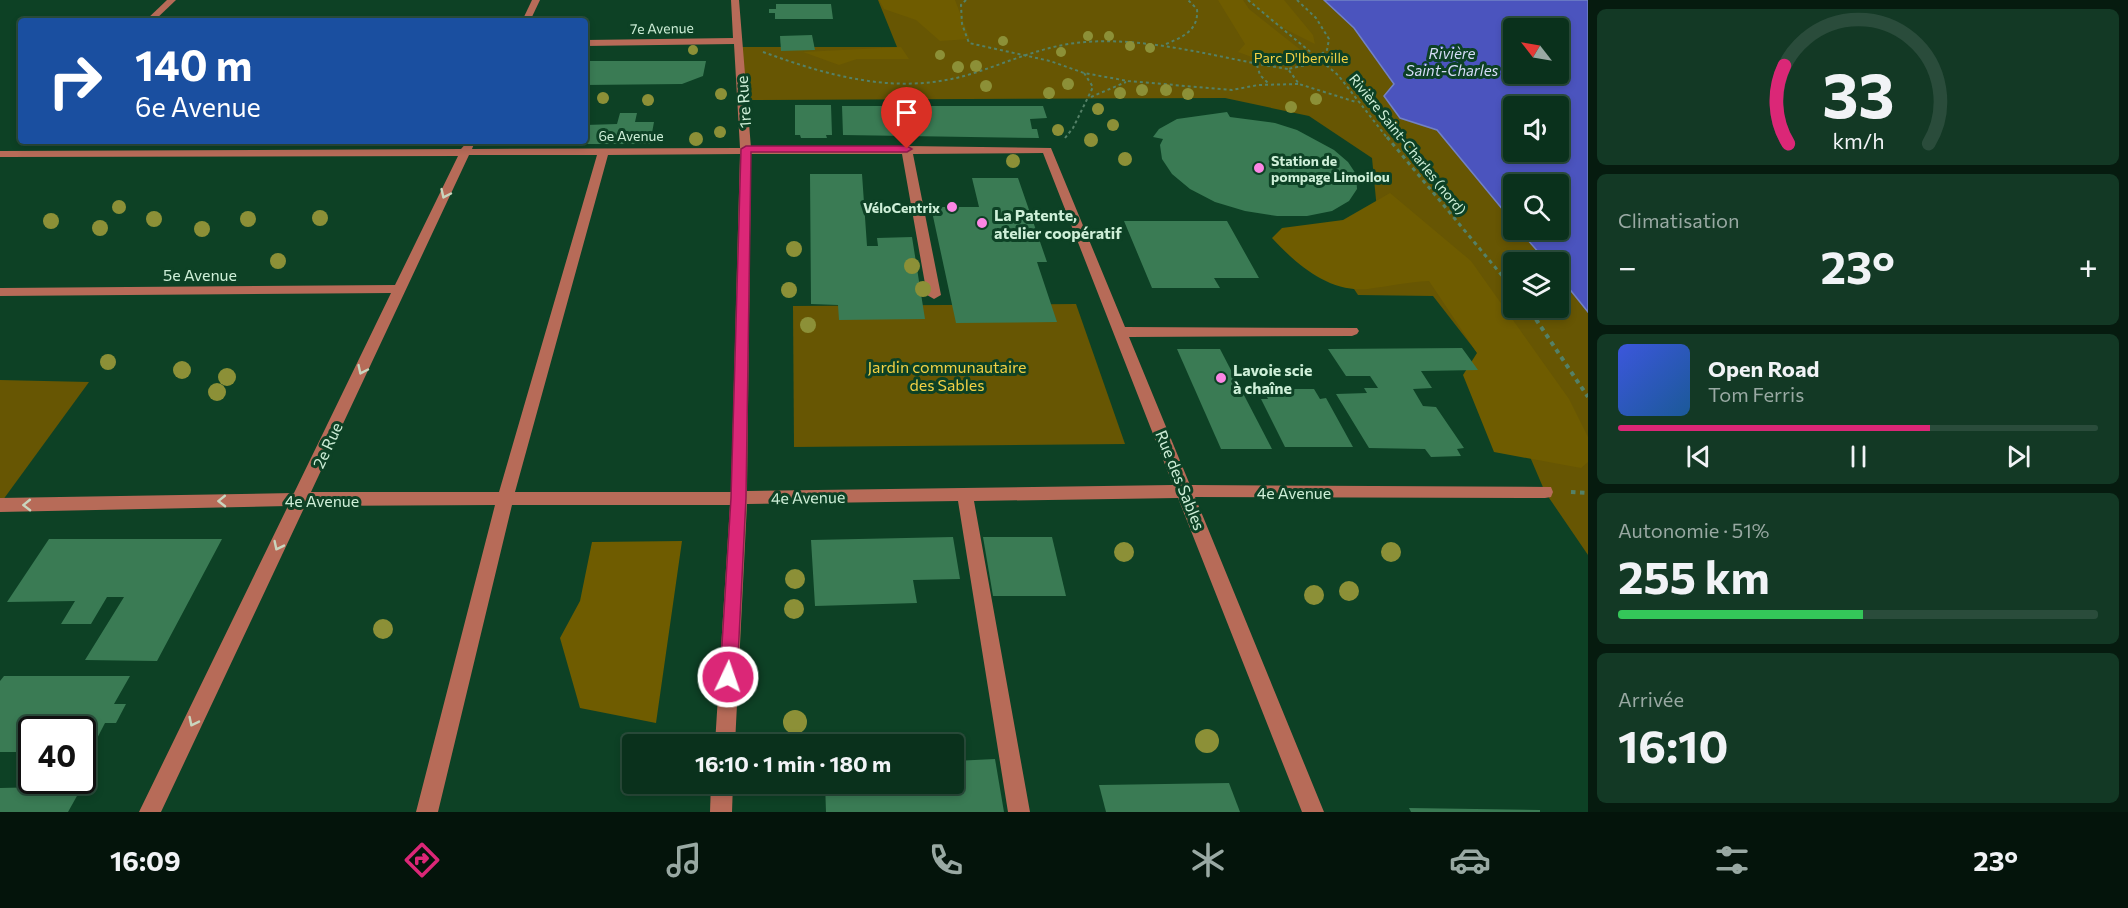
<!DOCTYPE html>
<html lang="fr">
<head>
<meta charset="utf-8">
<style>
	body { margin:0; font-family:Commissioner,sans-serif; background:#133925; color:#f1f3f6; height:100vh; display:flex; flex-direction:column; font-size:22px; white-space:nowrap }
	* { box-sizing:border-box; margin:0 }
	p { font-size:20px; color:#99a9a3 }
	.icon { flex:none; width:33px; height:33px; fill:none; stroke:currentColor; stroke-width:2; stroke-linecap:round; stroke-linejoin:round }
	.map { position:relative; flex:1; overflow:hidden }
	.sheet { display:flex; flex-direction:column; gap:9px; padding:9px; background:#061b0f; width:540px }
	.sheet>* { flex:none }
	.top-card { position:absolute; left:18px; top:18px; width:570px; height:126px; border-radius:6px; box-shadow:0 3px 9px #0003,0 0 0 2px #2a4c3b; background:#1a4fa0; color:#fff; overflow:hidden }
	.needle { width:39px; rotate:301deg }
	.fabs { position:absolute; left:1503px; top:18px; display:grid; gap:12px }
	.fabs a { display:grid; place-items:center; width:66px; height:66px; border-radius:6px; background:#0a311c; box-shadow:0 3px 9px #0003,0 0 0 2px #2a4c3b; font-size:30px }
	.speed { position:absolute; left:18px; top:716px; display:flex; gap:12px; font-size:30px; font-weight:700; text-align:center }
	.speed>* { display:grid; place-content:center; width:78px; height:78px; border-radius:50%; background:#0a311c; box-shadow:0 3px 9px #0003,0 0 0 2px #2a4c3b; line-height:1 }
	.speed .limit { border:3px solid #111; border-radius:9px; background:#fff; color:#111 }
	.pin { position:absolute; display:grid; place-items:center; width:51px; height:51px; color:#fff; margin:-62px -26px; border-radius:50% 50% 50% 0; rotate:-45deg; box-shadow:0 0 6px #0007 }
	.pin .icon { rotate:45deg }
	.me { position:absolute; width:66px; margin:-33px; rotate:3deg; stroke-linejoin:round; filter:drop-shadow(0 0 4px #0008) }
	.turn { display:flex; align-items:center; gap:21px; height:126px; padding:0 18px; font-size:27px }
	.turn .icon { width:78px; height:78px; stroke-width:2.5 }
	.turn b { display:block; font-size:42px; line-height:51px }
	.big { font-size:45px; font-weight:700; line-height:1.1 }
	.sheet .card { flex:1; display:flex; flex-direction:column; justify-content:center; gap:9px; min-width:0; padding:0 21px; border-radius:9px; background:#133925 }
	.sheet .dial { align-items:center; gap:0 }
	.dial svg { height:156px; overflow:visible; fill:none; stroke:#2a4c3b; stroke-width:7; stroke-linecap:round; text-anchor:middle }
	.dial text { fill:#f1f3f6; stroke:none }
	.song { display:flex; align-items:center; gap:18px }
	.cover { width:72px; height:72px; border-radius:9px; background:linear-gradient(135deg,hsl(230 70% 55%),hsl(210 70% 35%)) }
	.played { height:6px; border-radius:3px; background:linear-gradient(90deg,#db2777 65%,#2a4c3b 65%) }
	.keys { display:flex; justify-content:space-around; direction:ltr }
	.heat { display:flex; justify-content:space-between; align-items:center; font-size:33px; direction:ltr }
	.charge { height:9px; border-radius:4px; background:linear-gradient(90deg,#34c759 51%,#2a4c3b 0) }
	.trip { position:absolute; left:622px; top:734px; width:342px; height:60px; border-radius:6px; background:#0a311c; box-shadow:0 3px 9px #0003,0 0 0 2px #2a4c3b; font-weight:700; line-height:60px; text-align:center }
	.menu { display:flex; height:96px; justify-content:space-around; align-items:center; background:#04140b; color:#99a9a3 }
	.menu .icon { width:42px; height:42px }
	.menu .selected { color:#db2777 }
	.menu b { font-size:27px; color:#f1f3f6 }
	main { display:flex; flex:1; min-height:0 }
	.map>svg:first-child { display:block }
	.green { fill:#675603 }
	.forest { fill:#6f5c00 }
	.water { fill:#4b54be; stroke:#7282c6; stroke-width:1.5; fill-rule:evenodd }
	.building { fill:#3a7b54 }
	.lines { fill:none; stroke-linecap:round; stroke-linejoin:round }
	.path-far2 { stroke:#548167; stroke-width:2; stroke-dasharray:3 3; stroke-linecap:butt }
	.path-far1 { stroke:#548167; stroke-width:3; stroke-dasharray:4 4; stroke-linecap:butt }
	.path { stroke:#548167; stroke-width:4; stroke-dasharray:4.5 4.5; stroke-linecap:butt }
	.minor { fill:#b76b58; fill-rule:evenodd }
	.tree { fill:#8c9037 }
	.oneway { stroke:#c9d5be }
	.route { fill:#db2777; stroke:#8e194d; stroke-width:1.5 }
	.poi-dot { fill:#fc86e4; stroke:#0d4125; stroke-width:2 }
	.labels { text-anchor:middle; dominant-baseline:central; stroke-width:6; stroke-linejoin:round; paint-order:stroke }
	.far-street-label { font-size:14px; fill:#ceefd8; stroke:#0d4125 }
	.far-park-label { font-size:14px; fill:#f3d145; stroke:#0d4125 }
	.far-poi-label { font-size:14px; font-weight:bold; fill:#ceefd8; stroke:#0d4125; text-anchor:start }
	.far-water-label { font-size:15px; font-style:italic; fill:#d5dcf8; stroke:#0d4125 }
	.street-label { font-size:16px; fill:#ceefd8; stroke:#0d4125 }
	.poi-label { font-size:16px; font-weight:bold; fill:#ceefd8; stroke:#0d4125; text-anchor:start }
	.park-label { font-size:16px; fill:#f3d145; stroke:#0d4125 }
</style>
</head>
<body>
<main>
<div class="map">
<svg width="1588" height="812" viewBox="0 0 1588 812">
	<rect width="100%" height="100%" fill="#0d4125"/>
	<!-- green -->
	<g class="green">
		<polygon points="878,0 1324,0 1354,28 1395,84 1400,118 1437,130 1513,222 1514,230 1519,230 1547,262 1514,262 1514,308 1558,308 1559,276 1588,312 1588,555 1545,492 1496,377 1433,296 1358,295 1315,230 1377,210 1372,158 1309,116 1225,98 743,100 740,47 897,47"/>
		<polygon points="1076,304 1125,444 794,447 793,306"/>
		<polygon points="0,380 89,382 0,504"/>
	</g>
	<!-- forest -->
	<g class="forest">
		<polygon points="879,0 955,0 970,39 940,41 916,20 884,9"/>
		<polygon points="1218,0 1243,0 1249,9 1307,55 1305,61 1260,60 1238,52 1245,44"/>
		<polygon points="1248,0 1284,0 1313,35 1315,44 1273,23"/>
		<polygon points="901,47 909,59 857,59 839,65 803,52"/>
		<path d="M1390,193L1471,261L1569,399L1588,437V462L1581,468L1494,452L1463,375L1477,353L1429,281C1408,282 1389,286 1368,289C1329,293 1296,264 1272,238L1282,228L1343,220Z"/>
		<polygon points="682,541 656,723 580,708 560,638 580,601 592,542"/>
	</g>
	<!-- water -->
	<path class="water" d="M1324,0H1588V312L1559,276L1558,262H1547L1519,230H1558V184H1514L1513,222L1437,130L1400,118L1384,96L1394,84L1354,28ZM1514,28H1558V74H1514ZM1514,106H1558V152H1514Z"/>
	<!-- building -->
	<g class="building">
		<polygon points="776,4 831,4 833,19 775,19 775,13 769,13 769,9 776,9"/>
		<polygon points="812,35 815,50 781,51 780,36"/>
		<polygon points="585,61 706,61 703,76 682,84 585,85"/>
		<polygon points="795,105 831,105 832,135 826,135 827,138 801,138 800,135 795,135"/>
		<polygon points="842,106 1043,106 1047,118 1030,119 1032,129 1037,129 1039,138 843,135"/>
		<polygon points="1227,112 1230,117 1275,123 1297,130 1334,150 1348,162 1356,174 1357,189 1349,201 1332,211 1307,216 1277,216 1245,211 1215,202 1190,189 1172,174 1162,159 1160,145 1163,139 1153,137 1159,129 1177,119"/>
		<polygon points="620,113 637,113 635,122 654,122 650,144 576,144 577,141 585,141 585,125 617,124"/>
		<polygon points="514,141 558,141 557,143 513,144"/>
		<polygon points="810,174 862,174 867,246 878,246 877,238 912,237 925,319 839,320 838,305 811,304"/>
		<polygon points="972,178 1018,178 1047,262 1037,262 1057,322 956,323 931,207 979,207"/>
		<polygon points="1124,221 1227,221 1259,278 1214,278 1220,288 1152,288"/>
		<polygon points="1462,348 1478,370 1421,371 1432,388 1413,389 1423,406 1436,407 1464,448 1457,449 1461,456 1431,457 1425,449 1369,448 1336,394 1367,393 1364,388 1378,388 1370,376 1346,376 1328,349"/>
		<polygon points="1177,349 1220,349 1272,449 1221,449"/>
		<polygon points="1263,389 1314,389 1320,399 1326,398 1353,447 1285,447 1261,399 1268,399"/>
		<polygon points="953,537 960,579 913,580 917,603 815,606 811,540"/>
		<polygon points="983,537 1052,537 1066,596 993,596"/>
		<polygon points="49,539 222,539 157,661 85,660 124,597 107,597 91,624 61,624 75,601 7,602"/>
		<polygon points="4,676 130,676 114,704 126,704 116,723 105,723 90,752 82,752 82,729 32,729 32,752 0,752 0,681"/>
		<polygon points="995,759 1004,812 826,812 825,783 954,783 954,761"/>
		<polygon points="82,778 87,778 68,812 0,812 0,788 44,787 48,780"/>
		<polygon points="1229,783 1240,812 1106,812 1099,785"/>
		<polygon points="1409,808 1540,810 1540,812 1411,812"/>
	</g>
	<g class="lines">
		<!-- path-far2 -->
		<g class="path-far2">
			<polyline points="966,0 961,5 962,24 969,43 1050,61 1084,73 1128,81 1232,90 1258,85 1299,84"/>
			<polyline points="1248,0 1338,75 1388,139"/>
			<polyline points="1297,0 1316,18 1329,39 1327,50 1306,65 1288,69 1299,84 1356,102"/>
			<path d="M1166,44C1183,37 1199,30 1197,9L1188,0"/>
			<path d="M763,52C832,77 899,96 971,74C1009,62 1045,45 1085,42C1154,37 1221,59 1288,69"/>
			<polyline points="1257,65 1260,75 1269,84"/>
			<polyline points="1091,97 1126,82"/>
			<polyline points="1065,138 1073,128 1093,87 1084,73"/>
		</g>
		<!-- path-far1 -->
		<g class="path-far1">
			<polyline points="1387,137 1514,290"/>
			<polyline points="1528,308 1532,314"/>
		</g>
		<!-- path -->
		<g class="path">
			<polyline points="1531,312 1588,397"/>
			<polyline points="1571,492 1588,493"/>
		</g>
		<!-- minor -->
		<g class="minor">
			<polygon points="167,0 176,0 154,21 145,21"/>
			<polygon points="532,0 540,0 530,21 522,21"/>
			<path d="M731,0H739L751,148L907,146L1051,148L1125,327L1357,328L1359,331L1357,334L1352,336L1129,337L1190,485L1551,487L1553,492L1551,497L1545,498L1195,497L1324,812H1302L1178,498L974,501L1030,812H1008L958,501L747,504L735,744H715L730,505H512L438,812H416L495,505L305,506L161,812H139L288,506L0,512V498L294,493L391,293L0,296V288L395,285L458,156L0,157V151L461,149L468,141L474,144L472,149L740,148L734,44L585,46V40L733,38ZM1043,153L1173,485L747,491L751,154H902L927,295L934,299L941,295L913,154ZM740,154L731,492H515L608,155ZM469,155H597L499,492H311Z"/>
			<polygon points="711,783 733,783 732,812 710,812"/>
		</g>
	</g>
	<!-- trees -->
	<g class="tree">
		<circle cx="1088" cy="36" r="5"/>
		<circle cx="1109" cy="36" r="5"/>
		<circle cx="1003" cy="41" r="5"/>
		<circle cx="1130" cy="46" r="5"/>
		<circle cx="1150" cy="48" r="5"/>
		<circle cx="693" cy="50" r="5"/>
		<circle cx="1061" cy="52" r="5"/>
		<circle cx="940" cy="55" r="5"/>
		<circle cx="976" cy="66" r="6"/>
		<circle cx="958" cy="67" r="6"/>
		<circle cx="1068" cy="84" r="6"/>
		<circle cx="986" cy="86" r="6"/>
		<circle cx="1142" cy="90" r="6"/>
		<circle cx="1166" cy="90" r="6"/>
		<circle cx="1049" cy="93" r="6"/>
		<circle cx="1120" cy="93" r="6"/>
		<circle cx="721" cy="94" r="6"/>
		<circle cx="1188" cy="94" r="6"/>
		<circle cx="603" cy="98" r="6"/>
		<circle cx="1316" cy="99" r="6"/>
		<circle cx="648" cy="100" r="6"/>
		<circle cx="1291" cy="107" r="6"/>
		<circle cx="1098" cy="109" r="6"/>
		<circle cx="1113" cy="125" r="6"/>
		<circle cx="1058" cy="130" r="6"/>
		<circle cx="720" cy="132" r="6"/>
		<circle cx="696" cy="139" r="7"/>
		<circle cx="1091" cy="140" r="7"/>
		<circle cx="1125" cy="159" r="7"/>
		<circle cx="1013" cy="161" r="7"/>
		<circle cx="119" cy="207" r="7"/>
		<circle cx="320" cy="218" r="8"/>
		<circle cx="154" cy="219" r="8"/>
		<circle cx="248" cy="219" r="8"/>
		<circle cx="51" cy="221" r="8"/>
		<circle cx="100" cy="228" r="8"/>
		<circle cx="202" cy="229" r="8"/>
		<circle cx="794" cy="249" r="8"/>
		<circle cx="278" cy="261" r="8"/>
		<circle cx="912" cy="266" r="8"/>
		<circle cx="923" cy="289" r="8"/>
		<circle cx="789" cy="290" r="8"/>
		<circle cx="808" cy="325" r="8"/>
		<circle cx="108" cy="362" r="8"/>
		<circle cx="182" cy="370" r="9"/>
		<circle cx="227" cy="377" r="9"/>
		<circle cx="217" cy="392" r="9"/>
		<circle cx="1124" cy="552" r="10"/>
		<circle cx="1391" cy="552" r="10"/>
		<circle cx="795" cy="579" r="10"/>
		<circle cx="1349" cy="591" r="10"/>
		<circle cx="1314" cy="595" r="10"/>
		<circle cx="794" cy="609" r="10"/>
		<circle cx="383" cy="629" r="10"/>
		<circle cx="795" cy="722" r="12"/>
		<circle cx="1207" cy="741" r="12"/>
	</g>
	<!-- one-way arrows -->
	<defs><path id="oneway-chevron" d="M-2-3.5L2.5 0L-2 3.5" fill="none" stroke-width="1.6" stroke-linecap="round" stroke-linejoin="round" transform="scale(1.5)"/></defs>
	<g class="oneway">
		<use href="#oneway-chevron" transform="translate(445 194) rotate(115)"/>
		<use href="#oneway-chevron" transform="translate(362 370) rotate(115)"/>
		<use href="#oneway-chevron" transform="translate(222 501) rotate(179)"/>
		<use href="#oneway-chevron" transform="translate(27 505) rotate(179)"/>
		<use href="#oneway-chevron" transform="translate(278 546) rotate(116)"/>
		<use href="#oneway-chevron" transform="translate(193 722) rotate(116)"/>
	</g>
	<!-- route -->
	<polygon class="route" points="746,146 907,146 912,149 907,152 751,152 746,498 737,677 735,683 728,685 722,683 720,677 731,498 741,149"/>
	<!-- markers -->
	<g class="poi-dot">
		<circle cx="1259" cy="168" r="6"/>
		<circle cx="952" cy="207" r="6"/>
		<circle cx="982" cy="223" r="6"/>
		<circle cx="1221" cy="378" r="6"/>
	</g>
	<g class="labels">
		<!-- far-street labels -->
		<g class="far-street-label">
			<text transform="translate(662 28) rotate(-1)">7e Avenue</text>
			<text x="631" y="135">6e Avenue</text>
			<text transform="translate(1408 144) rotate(51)">Rivière Saint-Charles (nord)</text>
		</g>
		<!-- far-park labels -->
		<g class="far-park-label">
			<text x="1301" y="57">Parc D'Iberville</text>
		</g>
		<!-- far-poi labels -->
		<g class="far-poi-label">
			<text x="1271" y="160">Station de<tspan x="1271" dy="16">pompage Limoilou</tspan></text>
			<text x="940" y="207" text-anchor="end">VéloCentrix</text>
		</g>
		<!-- far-water labels -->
		<g class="far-water-label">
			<text x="1452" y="53">Rivière<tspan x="1452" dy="17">Saint-Charles</tspan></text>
		</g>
		<!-- street labels -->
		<g class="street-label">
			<text transform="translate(743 102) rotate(-94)">1re Rue</text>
			<text x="200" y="274">5e Avenue</text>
			<text transform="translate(327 445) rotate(-65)">2e Rue</text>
			<text transform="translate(1181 480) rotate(68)">Rue des Sables</text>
			<text x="1294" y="492">4e Avenue</text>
			<text transform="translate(808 497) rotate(-1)">4e Avenue</text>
			<text x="322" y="500">4e Avenue</text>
		</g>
		<!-- poi labels -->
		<g class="poi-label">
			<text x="994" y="214">La Patente,<tspan x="994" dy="18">atelier coopératif</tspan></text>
			<text x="1233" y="369">Lavoie scie<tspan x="1233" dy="18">à chaîne</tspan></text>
		</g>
		<!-- park labels -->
		<g class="park-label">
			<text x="947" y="366">Jardin communautaire<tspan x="947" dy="18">des Sables</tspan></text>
		</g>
	</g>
</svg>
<div class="fabs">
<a><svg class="needle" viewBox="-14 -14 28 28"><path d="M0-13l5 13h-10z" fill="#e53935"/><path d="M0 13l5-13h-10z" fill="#99a9a3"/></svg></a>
<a><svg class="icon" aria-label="sound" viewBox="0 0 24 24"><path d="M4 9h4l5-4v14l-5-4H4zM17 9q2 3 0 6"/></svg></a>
<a><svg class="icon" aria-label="search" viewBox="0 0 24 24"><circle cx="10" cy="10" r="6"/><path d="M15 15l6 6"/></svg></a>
<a><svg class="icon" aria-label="layers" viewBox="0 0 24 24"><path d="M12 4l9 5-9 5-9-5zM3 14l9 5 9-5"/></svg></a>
</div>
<div class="speed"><div class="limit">40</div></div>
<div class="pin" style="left:907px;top:149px;background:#d93025"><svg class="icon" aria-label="arrive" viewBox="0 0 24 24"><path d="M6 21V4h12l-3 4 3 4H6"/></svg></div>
<svg class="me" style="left:728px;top:677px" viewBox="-20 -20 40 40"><circle r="17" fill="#db2777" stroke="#fff" stroke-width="3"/><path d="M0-11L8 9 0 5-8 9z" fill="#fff"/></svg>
<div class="trip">16:10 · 1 min · 180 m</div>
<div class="top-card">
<div class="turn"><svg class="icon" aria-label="right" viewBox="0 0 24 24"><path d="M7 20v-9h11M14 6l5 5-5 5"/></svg><div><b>140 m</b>6e Avenue</div></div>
</div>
</div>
<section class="sheet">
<div class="card dial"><svg viewBox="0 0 100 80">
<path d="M14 69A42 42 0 1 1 86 69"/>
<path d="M14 69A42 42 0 0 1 12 29" stroke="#db2777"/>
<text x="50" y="56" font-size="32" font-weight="700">33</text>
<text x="50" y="72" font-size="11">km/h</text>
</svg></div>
<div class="card"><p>Climatisation</p>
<div class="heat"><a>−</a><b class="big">23°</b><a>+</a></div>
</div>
<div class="card">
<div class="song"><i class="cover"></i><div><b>Open Road</b><p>Tom Ferris</p></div></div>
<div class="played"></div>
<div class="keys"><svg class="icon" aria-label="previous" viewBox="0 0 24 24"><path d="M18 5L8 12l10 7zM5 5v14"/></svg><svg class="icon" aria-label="pause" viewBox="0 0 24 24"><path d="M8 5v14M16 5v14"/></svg><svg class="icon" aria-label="next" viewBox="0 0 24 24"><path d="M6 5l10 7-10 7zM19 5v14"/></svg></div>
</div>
<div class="card"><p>Autonomie · 51%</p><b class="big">255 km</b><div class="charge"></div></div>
<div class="card"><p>Arrivée</p><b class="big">16:10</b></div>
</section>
</main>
<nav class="menu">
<b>16:09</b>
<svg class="icon selected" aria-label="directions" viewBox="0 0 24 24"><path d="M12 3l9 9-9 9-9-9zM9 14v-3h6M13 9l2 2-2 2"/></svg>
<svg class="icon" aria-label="music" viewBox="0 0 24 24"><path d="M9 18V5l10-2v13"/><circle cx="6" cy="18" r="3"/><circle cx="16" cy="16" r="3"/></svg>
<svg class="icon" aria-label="phone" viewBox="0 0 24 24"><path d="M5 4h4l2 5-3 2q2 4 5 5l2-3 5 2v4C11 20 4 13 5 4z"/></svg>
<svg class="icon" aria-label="climate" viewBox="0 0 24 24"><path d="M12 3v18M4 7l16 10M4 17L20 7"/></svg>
<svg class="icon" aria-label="car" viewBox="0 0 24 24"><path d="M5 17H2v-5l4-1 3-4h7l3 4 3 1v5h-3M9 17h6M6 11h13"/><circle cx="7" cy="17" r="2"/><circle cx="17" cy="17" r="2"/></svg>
<svg class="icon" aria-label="filters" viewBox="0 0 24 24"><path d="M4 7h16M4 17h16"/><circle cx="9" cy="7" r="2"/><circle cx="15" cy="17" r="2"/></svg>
<b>23°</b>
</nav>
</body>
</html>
